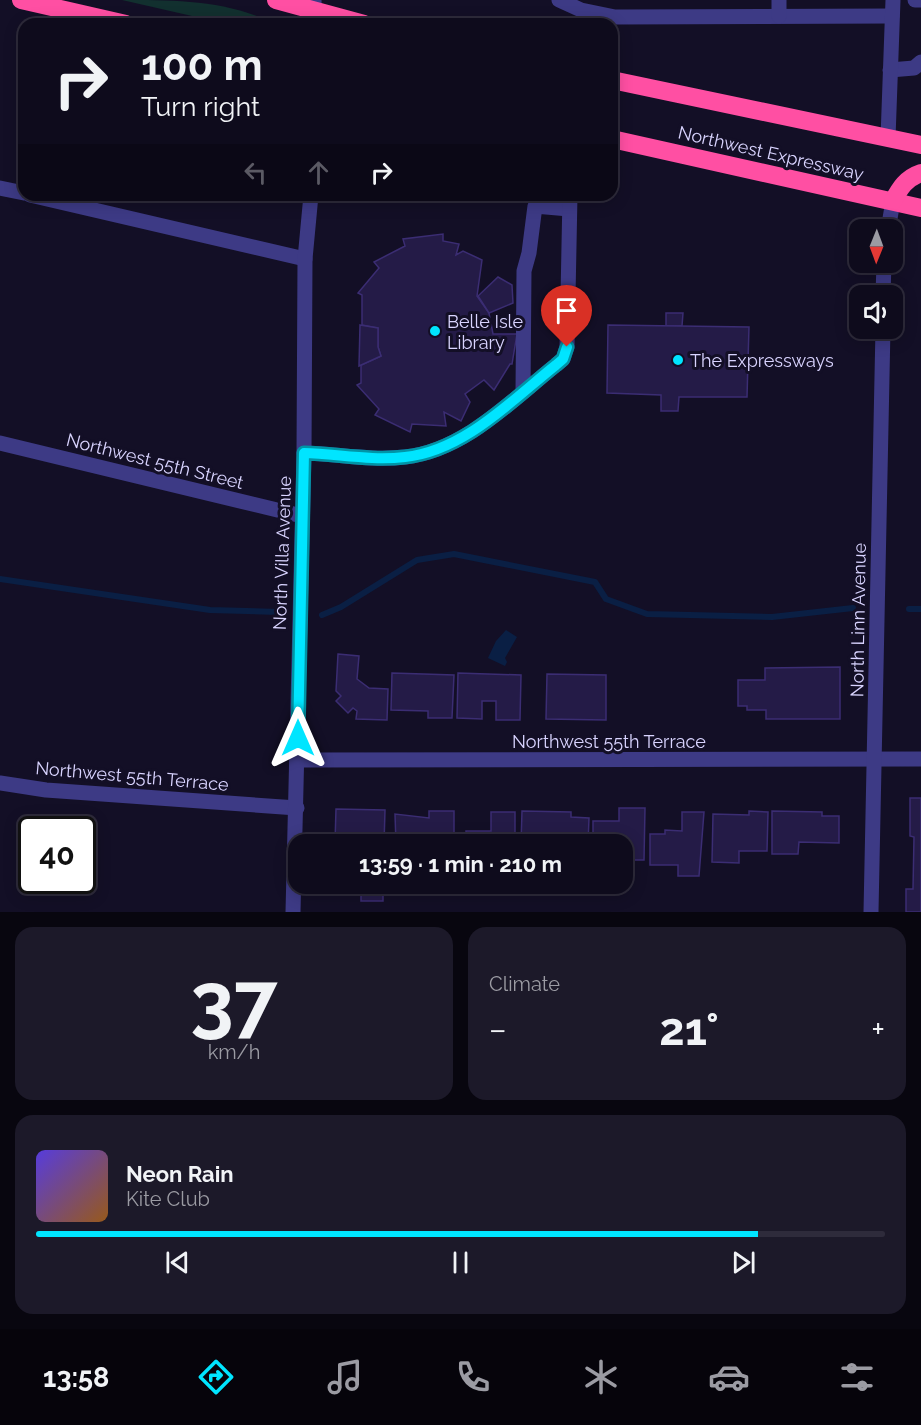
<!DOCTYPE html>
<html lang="en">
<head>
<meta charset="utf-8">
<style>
	body { margin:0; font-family:Raleway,sans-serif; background:#1c1929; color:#f1f3f6; height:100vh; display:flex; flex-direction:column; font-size:22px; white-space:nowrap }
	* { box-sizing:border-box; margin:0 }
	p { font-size:20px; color:#9b9ba3 }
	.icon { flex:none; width:33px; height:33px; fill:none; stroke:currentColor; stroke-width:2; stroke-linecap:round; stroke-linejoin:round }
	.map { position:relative; height:912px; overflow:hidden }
	.details { display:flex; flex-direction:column; gap:15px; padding:15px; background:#08060f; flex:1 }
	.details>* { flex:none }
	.hud { position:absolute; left:18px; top:18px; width:600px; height:183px; border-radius:18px; box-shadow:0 3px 15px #0003,0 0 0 2px #2e2b3b; background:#0e0b1c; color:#f1f3f6; overflow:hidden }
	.needle { width:39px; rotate:181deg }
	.tools { position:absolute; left:849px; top:219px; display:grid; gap:12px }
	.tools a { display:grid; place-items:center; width:54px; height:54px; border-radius:12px; background:#0e0b1c; box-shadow:0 3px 15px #0003,0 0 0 2px #2e2b3b; font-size:30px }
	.speed { position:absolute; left:18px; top:816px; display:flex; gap:12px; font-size:30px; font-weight:700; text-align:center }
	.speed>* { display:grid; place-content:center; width:78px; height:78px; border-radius:50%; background:#0e0b1c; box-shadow:0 3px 15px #0003,0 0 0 2px #2e2b3b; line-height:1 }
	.speed .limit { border:3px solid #111; border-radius:9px; background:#fff; color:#111 }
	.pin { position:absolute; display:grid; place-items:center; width:51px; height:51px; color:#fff; margin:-62px -26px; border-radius:50% 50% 50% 0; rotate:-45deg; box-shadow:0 0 6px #0007 }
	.pin .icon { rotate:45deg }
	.me { position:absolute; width:66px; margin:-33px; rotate:0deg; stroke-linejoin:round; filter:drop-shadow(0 0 4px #0008) }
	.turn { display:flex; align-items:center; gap:21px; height:126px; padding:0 24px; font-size:27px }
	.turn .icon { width:78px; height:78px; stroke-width:2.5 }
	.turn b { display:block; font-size:42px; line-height:51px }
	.lanes { display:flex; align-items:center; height:57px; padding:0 24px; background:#0003; justify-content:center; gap:30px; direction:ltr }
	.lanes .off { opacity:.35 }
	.big { font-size:45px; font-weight:700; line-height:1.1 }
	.details .card { flex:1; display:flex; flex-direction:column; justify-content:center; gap:9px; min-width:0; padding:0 21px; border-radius:18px; background:#1c1929 }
	.details .dial { align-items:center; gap:0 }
	.dial b { font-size:78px; line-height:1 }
	.song { display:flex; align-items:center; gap:18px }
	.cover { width:72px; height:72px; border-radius:9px; background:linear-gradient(135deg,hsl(250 70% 55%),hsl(30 70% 35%)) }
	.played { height:6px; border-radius:3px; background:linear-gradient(90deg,#00e5ff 85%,#2e2b3b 85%) }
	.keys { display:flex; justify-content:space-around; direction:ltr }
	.heat { display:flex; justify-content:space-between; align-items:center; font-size:33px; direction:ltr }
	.details .tiles { flex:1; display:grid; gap:15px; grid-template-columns:1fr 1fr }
	.card:last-child { grid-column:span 2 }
	.trip { position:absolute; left:288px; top:834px; width:345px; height:60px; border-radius:18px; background:#0e0b1c; box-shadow:0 3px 15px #0003,0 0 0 2px #2e2b3b; font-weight:700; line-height:60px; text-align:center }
	.tabs { display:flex; height:96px; justify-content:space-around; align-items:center; background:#06040b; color:#9b9ba3 }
	.tabs .icon { width:42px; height:42px }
	.tabs .current { color:#00e5ff }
	.tabs b { font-size:27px; color:#f1f3f6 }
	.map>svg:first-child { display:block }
	.green { fill:#12302f }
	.water { fill:#0a1f44 }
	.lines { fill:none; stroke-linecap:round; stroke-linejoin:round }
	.stream { stroke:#0a1f44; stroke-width:6 }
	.building { fill:#241b47; stroke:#3b2d73; stroke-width:1.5 }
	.minor { stroke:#3d3a85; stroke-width:15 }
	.highway { stroke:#ff4fa3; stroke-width:18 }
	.route-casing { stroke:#0095a6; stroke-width:15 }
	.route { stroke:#00e5ff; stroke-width:10 }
	.poi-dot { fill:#00e5ff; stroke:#130f26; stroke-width:2 }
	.labels { text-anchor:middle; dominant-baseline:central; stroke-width:6; stroke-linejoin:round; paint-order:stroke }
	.street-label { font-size:18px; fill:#d9d4ff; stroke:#130f26 }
	.poi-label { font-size:18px; fill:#d9d4ff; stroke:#130f26; text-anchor:start }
</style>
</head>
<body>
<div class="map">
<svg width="921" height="912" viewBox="0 0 921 912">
	<rect width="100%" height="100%" fill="#130f26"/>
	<!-- green -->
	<path class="green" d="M122,0C174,0 228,0 275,24H227Z"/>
	<!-- water -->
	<polygon class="water" points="506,630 517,637 505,658 507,662 505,666 488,658 496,641"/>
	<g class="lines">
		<!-- stream -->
		<g class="stream">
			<polyline points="0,579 210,610 279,612"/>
			<polyline points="909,609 921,609"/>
			<polyline points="322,615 341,607 417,560 454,554 595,582 606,599 647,614 772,617 853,608"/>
		</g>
	</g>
	<!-- building -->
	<g class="building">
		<polygon points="443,234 443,241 459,244 456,255 463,251 482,260 477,296 489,313 493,334 517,334 512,364 510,364 494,390 484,380 465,394 470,402 461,421 444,412 446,426 412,424 410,432 375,415 379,409 357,385 361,383 361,365 381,356 378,347 378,328 362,325 362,295 358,293 379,268 374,262 405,246 403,239"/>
		<polygon points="498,277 512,285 513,303 489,313 478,296"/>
		<polygon points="666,313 683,313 682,326 666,326"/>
		<polygon points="360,325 378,328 378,347 381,356 359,366"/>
		<polygon points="608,325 749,327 747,397 679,397 678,411 661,411 661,395 607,393"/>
		<polygon points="338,654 359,656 357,679 369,688 388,689 387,720 356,719 357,711 353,708 348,713 336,701 341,696 336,691"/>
		<polygon points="840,667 840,719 766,719 766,710 747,710 747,706 738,706 738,680 765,680 765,668"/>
		<polygon points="392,673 454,675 452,718 428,718 428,711 391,710"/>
		<polygon points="458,673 521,675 520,720 496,720 496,701 482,701 482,719 457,718"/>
		<polygon points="547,674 606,675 606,720 546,719"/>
		<polygon points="910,798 921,798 921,912 906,912 906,889 913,889 914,837 910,836"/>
		<polygon points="619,808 645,808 644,860 622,860 622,844 593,844 593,821 619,821"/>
		<polygon points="336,809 385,810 384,844 335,842"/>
		<polygon points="429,811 454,811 454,844 396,844 395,814 429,818"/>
		<polygon points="522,811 571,812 571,817 589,818 588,844 521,844"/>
		<polygon points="749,811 768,812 767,851 739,851 739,863 712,862 713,814 749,815"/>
		<polygon points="772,811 822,812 822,816 839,816 839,843 799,842 798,854 772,854"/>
		<polygon points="491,812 515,812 515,844 466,844 466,831 491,831"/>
		<polygon points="682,812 704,812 699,876 678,876 678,865 650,865 650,834 665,834 665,830 682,831"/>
		<rect x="361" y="884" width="22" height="17"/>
	</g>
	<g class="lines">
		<!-- minor -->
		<g class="minor">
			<polyline points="314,0 315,24"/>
			<polyline points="559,0 581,10 615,17 892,16"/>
			<polyline points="915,0 921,0"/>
			<polyline points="779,16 779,0"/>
			<polyline points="890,70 914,68 921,62"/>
			<polyline points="888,138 893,0"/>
			<polyline points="0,188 24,193"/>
			<polyline points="30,195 305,259"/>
			<polyline points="888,230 893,201"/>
			<polyline points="883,296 884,262"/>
			<polyline points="523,391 524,271 529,253 535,206 569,209"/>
			<polyline points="0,443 302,516"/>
			<path d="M304,453C338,454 371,461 405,457C464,451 512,400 556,365L563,359L567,347L570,195"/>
			<polyline points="298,760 921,759"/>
			<polyline points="0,783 46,790 297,808"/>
			<polyline points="293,912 304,453 305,259 311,195"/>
			<polyline points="871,912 883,328"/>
		</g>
		<!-- highway -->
		<g class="highway">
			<polyline points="21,0 126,24"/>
			<polyline points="276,0 364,24"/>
			<polyline points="612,80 921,145"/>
			<polyline points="612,139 921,208"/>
			<path d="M893,201C900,188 906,178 921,173"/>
		</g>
	</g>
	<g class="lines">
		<defs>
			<path id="route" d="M298,738L304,453C338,454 371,461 405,457C464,451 512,400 556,365L563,359L567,347"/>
		</defs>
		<!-- route casing -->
		<use href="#route" class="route-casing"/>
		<!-- route -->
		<use href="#route" class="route"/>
	</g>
	<!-- markers -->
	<g class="poi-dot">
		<circle cx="435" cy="331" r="6"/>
		<circle cx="678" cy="360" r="6"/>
	</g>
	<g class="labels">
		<!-- street labels -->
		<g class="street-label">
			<text transform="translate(771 153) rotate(13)">Northwest Expressway</text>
			<text transform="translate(155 461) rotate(14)">Northwest 55th Street</text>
			<text transform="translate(282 553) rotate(-88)">North Villa Avenue</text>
			<text transform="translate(858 620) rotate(-89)">North Linn Avenue</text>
			<text x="609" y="741">Northwest 55th Terrace</text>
			<text transform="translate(132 776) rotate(5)">Northwest 55th Terrace</text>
		</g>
		<!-- poi labels -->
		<g class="poi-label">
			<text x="447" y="321">Belle Isle<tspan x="447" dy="21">Library</tspan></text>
			<text x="690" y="360">The Expressways</text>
		</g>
	</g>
</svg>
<div class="tools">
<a><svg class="needle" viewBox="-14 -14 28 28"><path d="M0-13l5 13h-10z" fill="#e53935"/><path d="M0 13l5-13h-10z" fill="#9b9ba3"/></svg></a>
<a><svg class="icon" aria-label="sound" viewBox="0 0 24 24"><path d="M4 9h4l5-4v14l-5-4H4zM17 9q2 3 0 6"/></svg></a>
</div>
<div class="speed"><div class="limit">40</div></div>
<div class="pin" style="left:567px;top:347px;background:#d93025"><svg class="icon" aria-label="arrive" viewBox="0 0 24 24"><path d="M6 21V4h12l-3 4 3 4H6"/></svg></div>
<svg class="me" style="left:298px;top:738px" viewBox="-20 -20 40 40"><path d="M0-17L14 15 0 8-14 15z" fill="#00e5ff" stroke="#fff" stroke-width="4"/></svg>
<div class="trip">13:59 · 1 min · 210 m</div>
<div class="hud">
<div class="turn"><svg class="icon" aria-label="right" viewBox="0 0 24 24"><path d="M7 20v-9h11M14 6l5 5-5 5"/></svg><div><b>100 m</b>Turn right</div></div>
<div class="lanes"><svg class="icon off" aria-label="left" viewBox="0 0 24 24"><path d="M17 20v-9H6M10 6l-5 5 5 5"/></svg><svg class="icon off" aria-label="ahead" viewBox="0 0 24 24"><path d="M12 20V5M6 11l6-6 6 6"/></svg><svg class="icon" aria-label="right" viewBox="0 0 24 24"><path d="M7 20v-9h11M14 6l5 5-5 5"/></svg></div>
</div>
</div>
<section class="details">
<div class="tiles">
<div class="card dial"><b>37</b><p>km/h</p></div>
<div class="card"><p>Climate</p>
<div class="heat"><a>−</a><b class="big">21°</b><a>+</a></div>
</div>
<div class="card">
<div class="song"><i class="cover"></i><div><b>Neon Rain</b><p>Kite Club</p></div></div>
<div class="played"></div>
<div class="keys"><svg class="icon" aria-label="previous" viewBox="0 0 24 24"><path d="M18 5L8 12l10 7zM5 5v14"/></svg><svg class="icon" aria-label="pause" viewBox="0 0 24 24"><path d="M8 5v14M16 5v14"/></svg><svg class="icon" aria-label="next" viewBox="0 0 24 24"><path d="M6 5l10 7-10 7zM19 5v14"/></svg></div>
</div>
</div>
</section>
<nav class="tabs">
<b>13:58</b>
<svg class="icon current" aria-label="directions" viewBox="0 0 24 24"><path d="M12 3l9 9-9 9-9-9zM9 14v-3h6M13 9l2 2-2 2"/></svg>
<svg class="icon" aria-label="music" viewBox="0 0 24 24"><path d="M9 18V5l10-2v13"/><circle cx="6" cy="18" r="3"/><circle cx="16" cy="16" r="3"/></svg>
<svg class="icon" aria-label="phone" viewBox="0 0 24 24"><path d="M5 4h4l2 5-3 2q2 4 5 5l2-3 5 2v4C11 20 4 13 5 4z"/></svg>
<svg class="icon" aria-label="climate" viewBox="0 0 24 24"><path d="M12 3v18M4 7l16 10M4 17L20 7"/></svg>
<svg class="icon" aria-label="car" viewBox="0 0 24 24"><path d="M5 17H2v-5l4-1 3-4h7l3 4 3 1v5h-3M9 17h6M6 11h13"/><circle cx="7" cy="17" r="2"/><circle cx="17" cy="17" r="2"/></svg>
<svg class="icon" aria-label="filters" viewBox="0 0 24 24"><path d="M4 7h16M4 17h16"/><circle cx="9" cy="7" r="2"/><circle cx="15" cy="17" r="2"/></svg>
</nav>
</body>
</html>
